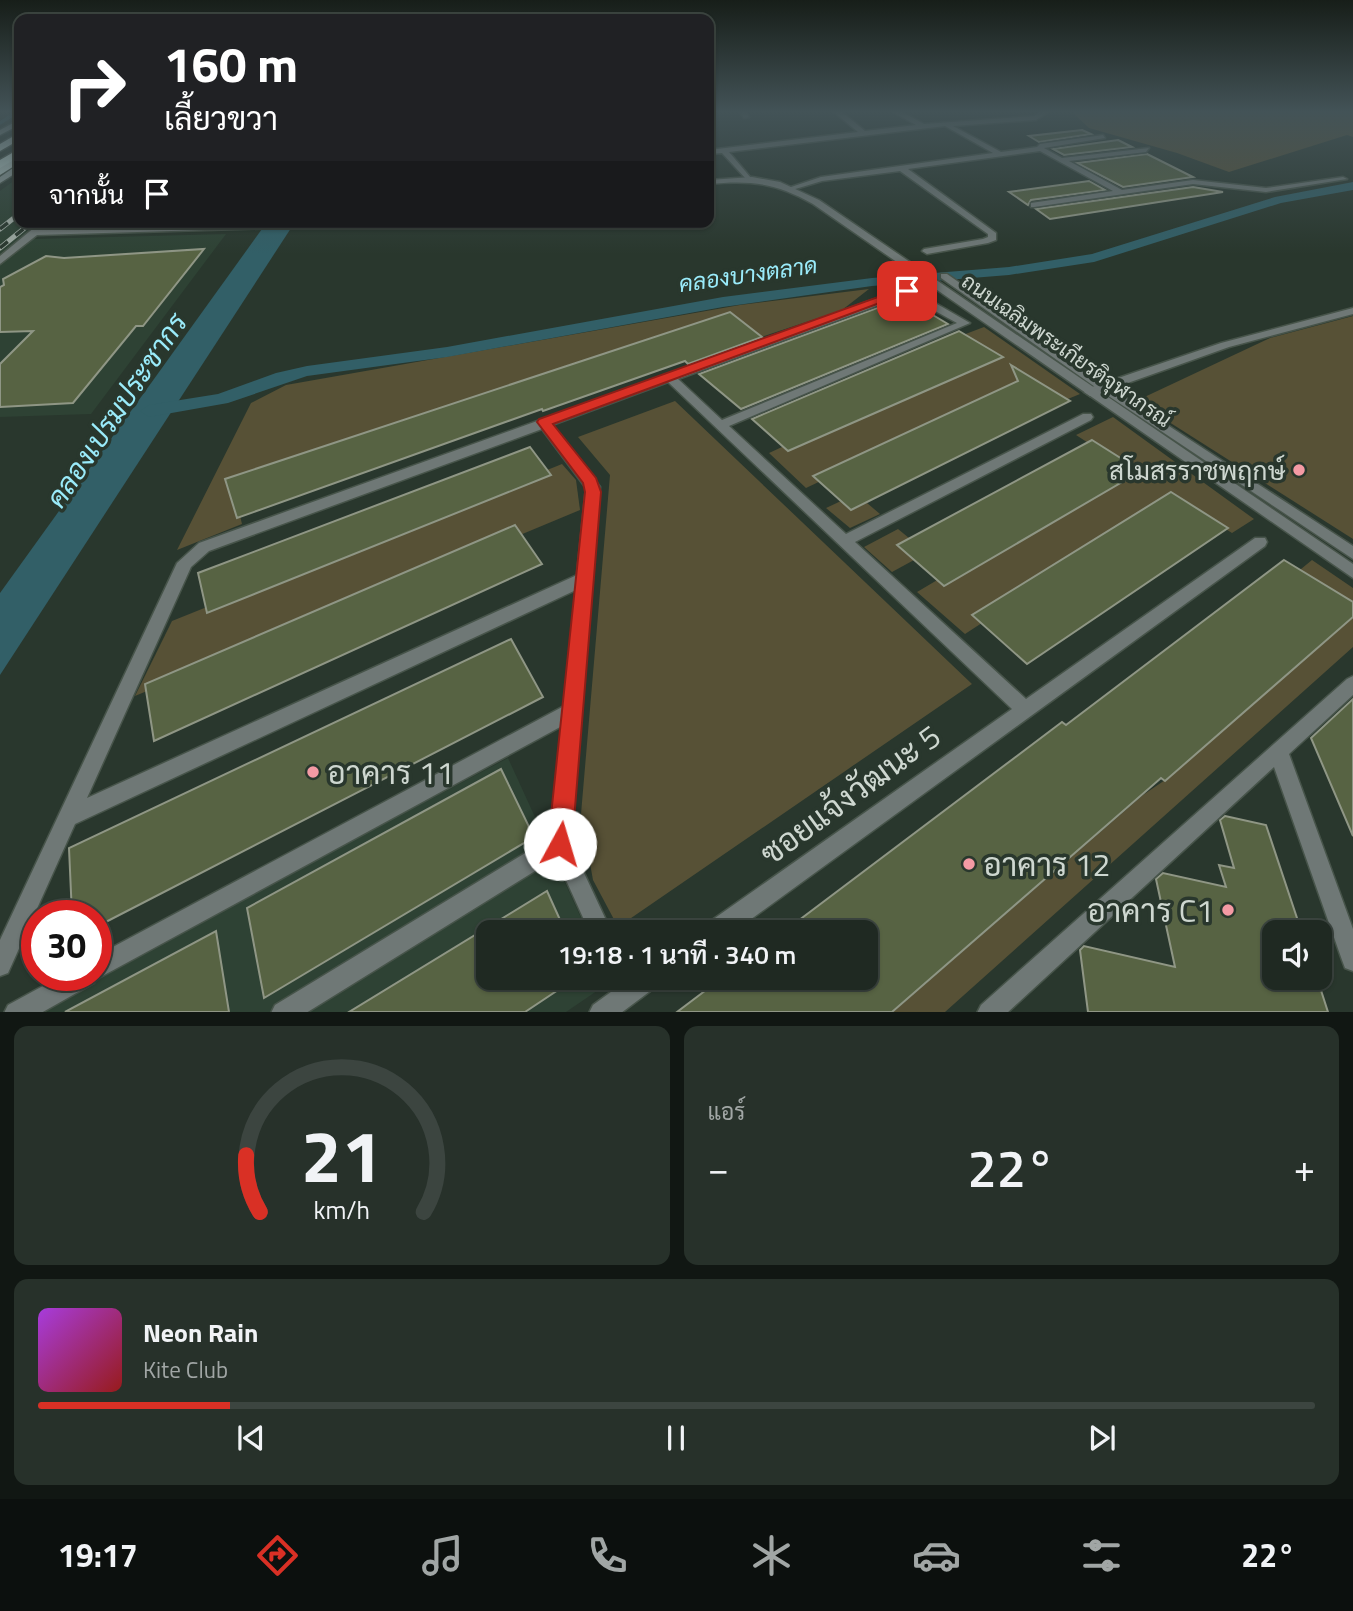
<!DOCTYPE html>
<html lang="th">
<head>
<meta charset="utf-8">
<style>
	body { margin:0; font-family:"Titillium Web",Sarabun,sans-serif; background:#27312a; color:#f1f3f6; height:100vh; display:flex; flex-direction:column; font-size:26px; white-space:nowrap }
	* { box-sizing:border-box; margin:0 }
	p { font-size:23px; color:#a1a6a5 }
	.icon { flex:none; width:38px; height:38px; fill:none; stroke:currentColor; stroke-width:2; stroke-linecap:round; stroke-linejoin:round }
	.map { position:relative; height:1012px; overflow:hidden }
	.drawer { display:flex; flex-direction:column; gap:14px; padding:14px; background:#111713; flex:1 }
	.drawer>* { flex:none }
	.hud { position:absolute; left:14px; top:14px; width:700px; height:214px; border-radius:14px; box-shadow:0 2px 5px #0004,0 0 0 2px #3c4540; background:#202124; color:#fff; overflow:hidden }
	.controls { position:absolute; left:1262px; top:920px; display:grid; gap:14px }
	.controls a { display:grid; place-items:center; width:70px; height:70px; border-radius:14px; background:#1f2922; box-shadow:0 2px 5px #0004,0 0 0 2px #3c4540; font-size:35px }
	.speed { position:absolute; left:21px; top:900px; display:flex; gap:14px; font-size:35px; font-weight:700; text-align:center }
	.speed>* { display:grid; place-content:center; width:91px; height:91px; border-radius:50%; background:#1f2922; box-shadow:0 2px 5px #0004,0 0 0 2px #3c4540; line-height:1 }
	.speed .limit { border:10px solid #d22; background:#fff; color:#111 }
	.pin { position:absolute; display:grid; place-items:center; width:60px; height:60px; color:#fff; margin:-30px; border-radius:14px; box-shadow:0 4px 10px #0006 }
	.me { position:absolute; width:77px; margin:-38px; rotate:6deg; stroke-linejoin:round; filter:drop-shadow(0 0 5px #0008) }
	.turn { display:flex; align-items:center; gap:24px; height:147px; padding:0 35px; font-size:32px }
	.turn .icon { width:91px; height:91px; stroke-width:2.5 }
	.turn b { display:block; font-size:49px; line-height:60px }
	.then { display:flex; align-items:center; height:66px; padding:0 35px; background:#0003; gap:14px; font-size:26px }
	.big { font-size:52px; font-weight:600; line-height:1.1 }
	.drawer .tile { flex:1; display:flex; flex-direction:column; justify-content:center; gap:10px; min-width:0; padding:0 24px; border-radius:14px; background:#27312a }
	.drawer .dial { align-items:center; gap:0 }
	.dial svg { height:182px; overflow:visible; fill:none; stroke:#3c4540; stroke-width:7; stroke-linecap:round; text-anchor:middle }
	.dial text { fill:#f1f3f6; stroke:none }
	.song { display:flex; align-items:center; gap:21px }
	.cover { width:84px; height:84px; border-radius:10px; background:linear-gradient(135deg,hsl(280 70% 55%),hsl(0 70% 35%)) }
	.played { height:7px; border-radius:4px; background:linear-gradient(90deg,#d93025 15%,#3c4540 15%) }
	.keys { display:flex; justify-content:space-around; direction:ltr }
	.heat { display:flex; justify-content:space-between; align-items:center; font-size:38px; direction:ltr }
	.drawer .tiles { flex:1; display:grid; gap:14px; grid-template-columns:1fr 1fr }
	.tile:last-child { grid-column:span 2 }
	.trip { position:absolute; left:476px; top:920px; width:402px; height:70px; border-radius:14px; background:#1f2922; box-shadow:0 2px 5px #0004,0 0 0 2px #3c4540; font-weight:600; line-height:70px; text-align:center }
	.dock { display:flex; height:112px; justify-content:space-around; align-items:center; background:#0c100e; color:#a1a6a5 }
	.dock .icon { width:49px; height:49px }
	.dock .selected { color:#d93025 }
	.dock b { font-size:32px; color:#f1f3f6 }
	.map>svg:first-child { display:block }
	.built { fill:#2e4234 }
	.green { fill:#575136 }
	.water { fill:#325f67 }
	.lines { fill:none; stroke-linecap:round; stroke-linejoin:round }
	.stream { stroke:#325f67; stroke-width:3.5 }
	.canal { fill:#325f67; fill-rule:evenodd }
	.building { fill:#576343; stroke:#8f9685; stroke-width:2 }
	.minor-casing { stroke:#47544a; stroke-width:3 }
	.tertiary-casing { stroke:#47544a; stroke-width:3 }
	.secondary-casing { stroke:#47544a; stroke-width:3 }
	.trunk-casing { stroke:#47544a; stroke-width:3 }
	.motorway-casing { stroke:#47544a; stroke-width:3 }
	.minor { fill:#6f7876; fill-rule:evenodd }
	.tertiary { fill:#6f7876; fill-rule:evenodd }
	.secondary { fill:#909f9c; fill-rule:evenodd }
	.trunk { fill:#b6cac6; fill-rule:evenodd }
	.motorway { fill:#c1d8d3; fill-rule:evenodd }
	.rail-casing { stroke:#a0aba3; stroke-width:5 }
	.rail { stroke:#29372d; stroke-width:3.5; stroke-dasharray:10; stroke-linecap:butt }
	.route { fill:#d93025; stroke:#8d1f18; stroke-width:2 }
	.poi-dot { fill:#f49aa4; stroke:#29372d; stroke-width:2.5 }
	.labels { text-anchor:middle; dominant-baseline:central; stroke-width:7; stroke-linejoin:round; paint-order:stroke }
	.far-street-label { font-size:21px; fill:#ced7d0; stroke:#29372d }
	.far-water-label { font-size:23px; font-style:italic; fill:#9aebfa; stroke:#29372d }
	.poi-label { font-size:26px; fill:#ced7d0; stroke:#29372d; text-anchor:end }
	.water-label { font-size:28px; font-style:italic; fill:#9aebfa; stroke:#29372d }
	.near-poi-label { font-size:32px; fill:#ced7d0; stroke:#29372d; text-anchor:start }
	.near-street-label { font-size:32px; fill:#ced7d0; stroke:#29372d }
</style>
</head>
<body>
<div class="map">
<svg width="1353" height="1013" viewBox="0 0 1353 1013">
	<rect width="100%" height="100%" fill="#29372d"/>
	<!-- built -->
	<g class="built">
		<polygon points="19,177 19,222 51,222 33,239 226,234 91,414 0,417 0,191"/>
		<polygon points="508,758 588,933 488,933 488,978 609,978 610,982 566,1012 26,1013"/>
	</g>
	<!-- green -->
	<g class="green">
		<polygon points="1072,112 1353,112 1353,137 1347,135 1229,172 1177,153 1089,128"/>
		<polygon points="869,289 842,310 743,343 232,482 242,524 177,550 251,403 286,385 740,305"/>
		<polygon points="1353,316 1353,539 1136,401 1270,338"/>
		<polygon points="984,327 1080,394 1063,401 1029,382 806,488 769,453 988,352 963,335"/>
		<polygon points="675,401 972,684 618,927 593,880 581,814 610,475 578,437"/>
		<polygon points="1113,417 1254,519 1232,533 1175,497 965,634 917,592 1127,468 1076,435"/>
		<polygon points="562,464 576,480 580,510 135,696 172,621"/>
		<polygon points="841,501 852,510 867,503 880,514 850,528 826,508"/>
		<polygon points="898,529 909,538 898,545 914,560 892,572 864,547"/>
		<polygon points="1312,560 1353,588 1353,647 945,1012 892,1013 1143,795 1171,776 1111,725"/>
	</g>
	<!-- water -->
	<polygon class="water" points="267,222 295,222 0,675 0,593"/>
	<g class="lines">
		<!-- stream -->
		<polyline class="stream" points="0,123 17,112"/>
		<!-- canal -->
		<polygon class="canal" points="1353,182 1353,190 1281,203 1094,262 1009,275 872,286 723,307 447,357 307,376 228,403 149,417 140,411 149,405 218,394 276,373 307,366 447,347 723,297 872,278 1009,267 1092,254 1275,197"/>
	</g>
	<!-- building -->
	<g class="building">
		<polygon points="1082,130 1091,134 1039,142 1029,136"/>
		<polygon points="1118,140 1132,147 1064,155 1053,149"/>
		<polygon points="1147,154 1193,177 1123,187 1077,163"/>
		<polygon points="1089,181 1105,190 1031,200 1028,205 1009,192"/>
		<polygon points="1193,187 1223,192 1050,219 1036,209"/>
		<polygon points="204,249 143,326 136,326 73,403 0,407 0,364 33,331 0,332 0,287 4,285 3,279 46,256 64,258"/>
		<polygon points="904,298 948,324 741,409 699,374"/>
		<polygon points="730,312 762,337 688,364 685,361 543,411 542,409 237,518 225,479"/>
		<polygon points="959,331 1003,357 788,451 752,419"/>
		<polygon points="1011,365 1070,401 851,510 813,476 1018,381"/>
		<polygon points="1092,440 1141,471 944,586 897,545"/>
		<polygon points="530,447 551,475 207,613 198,573"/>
		<polygon points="1171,492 1228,528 1027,664 972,615"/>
		<polygon points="515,525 542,564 154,741 145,684"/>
		<polygon points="1284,560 1353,602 1353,617 1165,781 1161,778 892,1012 677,1012 722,978 866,978 866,933 782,933 1062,722 1066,725"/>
		<polygon points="511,639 543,697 96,927 96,915 72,915 69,848"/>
		<polygon points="1353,699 1353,836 1311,738"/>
		<polygon points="501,769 534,837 264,998 247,908"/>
		<polygon points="1225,816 1266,825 1302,933 1274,933 1274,978 1317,978 1328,1012 1088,1012 1080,950 1084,946 1175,967 1156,879 1163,873 1226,887 1219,865 1234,868 1220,820"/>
		<polygon points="547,891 566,933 488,933 488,978 576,978 525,1012 349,1012"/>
		<polygon points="216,931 229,1012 65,1012"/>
	</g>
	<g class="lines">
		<defs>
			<g id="minor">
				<polygon points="740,112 746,112 749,117 744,118"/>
				<polygon points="834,112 842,112 865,131 916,125 893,112 902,112 924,124 1034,116 1040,112 1048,112 1036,120 953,126 1001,152 1037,147 1040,144 1103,135 1105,138 1044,148 1062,158 1149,148 1146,152 1069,161 1122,190 1193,180 1266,188 1343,177 1347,179 1266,192 1193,184 1034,207 1031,207 1031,203 1113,191 1040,151 908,169 996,233 996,240 988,243 927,254 922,251 924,249 983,239 988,237 988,234 900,171 822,181 792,190 788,188 821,177 993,153 945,126 729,152 751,178 747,180 722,153 709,154 709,150 858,132"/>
				<path d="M903,289H911L970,323L729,426L846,534L1083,414H1091L1093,417L1091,420L855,542L1026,699L1255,538H1265L1267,542L1265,546L732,933H702L705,925L1012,709L668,382L552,425L600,487L570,843L612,933H590L556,858L306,1013H271L275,1005L550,838L562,726L95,980L94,983L41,1013H4L8,1005L63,975H96V956L564,706L576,590L75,824L8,973L0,976V940L177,563L199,543ZM906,295L957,323L722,420L678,379ZM542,429L586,488L577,575L87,798L191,567L209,551Z"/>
				<polygon points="1353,308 1353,314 1229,347 1094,395 1090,396 1084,392 1086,389 1221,343"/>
				<polygon points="1353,676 1353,695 1289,754 1353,929 1353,971 1345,968 1342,960 1274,767 1007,1013 977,1013 981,1005 1347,679"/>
				<polygon points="611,978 660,978 657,986 621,1013 589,1013 593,1005 615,989"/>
			</g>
			<g id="tertiary">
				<path d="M752,177L780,182L819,200L1353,564V578L813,204C776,183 751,180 709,184V180Z"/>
				<polygon points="41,222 51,222 44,229 280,222 382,222 378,225 37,235 0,264 0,256"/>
				<polygon points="941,274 947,274 1106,385 1353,546 1353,559 1098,389 941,278"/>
			</g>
			<g id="secondary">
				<polygon points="19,120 19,125 0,135 0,130"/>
				<polygon points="16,166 19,166 19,171 0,183 0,177"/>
			</g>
			<g id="trunk">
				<polygon points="19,133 19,140 0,151 0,144"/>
				<polygon points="19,156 19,163 0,175 0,167"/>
			</g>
			<polygon id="motorway" points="19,149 19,157 0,168 0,160"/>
		</defs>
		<!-- minor casing -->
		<use href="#minor" class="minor-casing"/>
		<!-- tertiary casing -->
		<use href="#tertiary" class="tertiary-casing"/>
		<!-- secondary casing -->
		<use href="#secondary" class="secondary-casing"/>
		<!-- trunk casing -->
		<use href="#trunk" class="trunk-casing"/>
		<!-- motorway casing -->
		<use href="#motorway" class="motorway-casing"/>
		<!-- minor -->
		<use href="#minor" class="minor"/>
		<!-- tertiary -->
		<use href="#tertiary" class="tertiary"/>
		<!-- secondary -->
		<use href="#secondary" class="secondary"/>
		<!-- trunk -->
		<use href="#trunk" class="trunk"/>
		<!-- motorway -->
		<use href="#motorway" class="motorway"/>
		<defs>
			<g id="rail">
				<polyline points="0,229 19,214"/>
				<polyline points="0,248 32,222"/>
			</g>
		</defs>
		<!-- rail casing -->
		<use href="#rail" class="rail-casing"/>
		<!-- rail -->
		<use href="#rail" class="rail"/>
	</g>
	<!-- sky -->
	<linearGradient id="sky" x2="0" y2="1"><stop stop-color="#171e19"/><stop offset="0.44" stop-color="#435357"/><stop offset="1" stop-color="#435357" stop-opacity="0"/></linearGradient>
	<rect width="1353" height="254" fill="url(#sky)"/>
	<!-- route -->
	<polygon class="route" points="903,288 912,291 553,424 596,478 601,492 572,844 568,852 560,855 552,852 548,844 585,492 583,483 537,422 539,419"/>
	<!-- markers -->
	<g class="poi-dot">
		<circle cx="1299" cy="470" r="7"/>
		<circle cx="313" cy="772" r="7"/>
		<circle cx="969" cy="864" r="7"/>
		<circle cx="1228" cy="910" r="7"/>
	</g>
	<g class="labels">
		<!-- far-street labels -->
		<g class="far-street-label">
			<text transform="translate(1067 350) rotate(35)">ถนนเฉลิมพระเกียรติจุฬาภรณ์</text>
		</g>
		<!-- far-water labels -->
		<g class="far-water-label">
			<text transform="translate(748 274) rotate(-8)">คลองบางตลาด</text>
		</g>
		<!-- poi labels -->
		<g class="poi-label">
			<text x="1285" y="470">สโมสรราชพฤกษ์</text>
		</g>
		<!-- water labels -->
		<g class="water-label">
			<text transform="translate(116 410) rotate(-56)">คลองเปรมประชากร</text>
		</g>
		<!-- near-poi labels -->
		<g class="near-poi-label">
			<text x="327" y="772">อาคาร 11</text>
			<text x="983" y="864">อาคาร 12</text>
			<text x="1214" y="910" text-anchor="end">อาคาร C1</text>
		</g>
		<!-- near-street labels -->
		<g class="near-street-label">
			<text transform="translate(850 794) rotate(-36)">ซอยแจ้งวัฒนะ 5</text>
		</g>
	</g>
</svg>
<div class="controls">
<a><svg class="icon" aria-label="sound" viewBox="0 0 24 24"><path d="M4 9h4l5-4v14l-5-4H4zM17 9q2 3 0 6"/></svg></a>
</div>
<div class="speed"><div class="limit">30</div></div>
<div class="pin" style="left:907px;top:291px;background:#d93025"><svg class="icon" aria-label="arrive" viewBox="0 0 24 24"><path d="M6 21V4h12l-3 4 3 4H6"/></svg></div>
<svg class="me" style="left:560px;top:844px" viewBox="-20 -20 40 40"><circle r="19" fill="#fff"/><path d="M0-13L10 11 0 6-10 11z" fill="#d93025"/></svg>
<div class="trip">19:18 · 1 นาที · 340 m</div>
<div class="hud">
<div class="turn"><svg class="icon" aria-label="right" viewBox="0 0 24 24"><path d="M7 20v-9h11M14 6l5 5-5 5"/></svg><div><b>160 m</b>เลี้ยวขวา</div></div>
<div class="then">จากนั้น<svg class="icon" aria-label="arrive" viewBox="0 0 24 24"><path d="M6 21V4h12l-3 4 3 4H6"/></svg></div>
</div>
</div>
<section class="drawer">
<div class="tiles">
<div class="tile dial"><svg viewBox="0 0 100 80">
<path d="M14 69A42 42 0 1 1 86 69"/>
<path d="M14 69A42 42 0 0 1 8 44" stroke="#d93025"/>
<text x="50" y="56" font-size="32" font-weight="700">21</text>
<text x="50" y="72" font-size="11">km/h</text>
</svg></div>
<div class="tile"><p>แอร์</p>
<div class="heat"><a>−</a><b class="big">22°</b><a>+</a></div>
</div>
<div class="tile">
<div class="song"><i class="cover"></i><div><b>Neon Rain</b><p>Kite Club</p></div></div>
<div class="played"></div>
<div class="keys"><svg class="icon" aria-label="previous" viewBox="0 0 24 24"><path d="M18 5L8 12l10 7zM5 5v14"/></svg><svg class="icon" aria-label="pause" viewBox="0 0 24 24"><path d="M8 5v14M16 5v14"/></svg><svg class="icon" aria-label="next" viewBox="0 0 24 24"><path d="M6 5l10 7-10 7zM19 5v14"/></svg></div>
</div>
</div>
</section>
<nav class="dock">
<b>19:17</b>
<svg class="icon selected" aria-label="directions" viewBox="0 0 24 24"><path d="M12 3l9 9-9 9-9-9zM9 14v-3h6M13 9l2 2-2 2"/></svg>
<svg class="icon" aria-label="music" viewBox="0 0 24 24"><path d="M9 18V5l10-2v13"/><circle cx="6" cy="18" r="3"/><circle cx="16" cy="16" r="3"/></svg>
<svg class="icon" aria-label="phone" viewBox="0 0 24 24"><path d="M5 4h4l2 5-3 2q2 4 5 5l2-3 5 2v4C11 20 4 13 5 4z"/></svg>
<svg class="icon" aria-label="climate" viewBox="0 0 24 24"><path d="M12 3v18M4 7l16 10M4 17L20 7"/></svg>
<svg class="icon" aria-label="car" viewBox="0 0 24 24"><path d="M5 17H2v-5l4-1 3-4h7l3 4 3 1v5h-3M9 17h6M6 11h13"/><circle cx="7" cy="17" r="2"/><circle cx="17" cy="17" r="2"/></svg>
<svg class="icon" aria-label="filters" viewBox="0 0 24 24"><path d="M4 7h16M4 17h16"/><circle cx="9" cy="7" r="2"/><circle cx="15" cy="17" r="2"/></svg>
<b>22°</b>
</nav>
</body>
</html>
